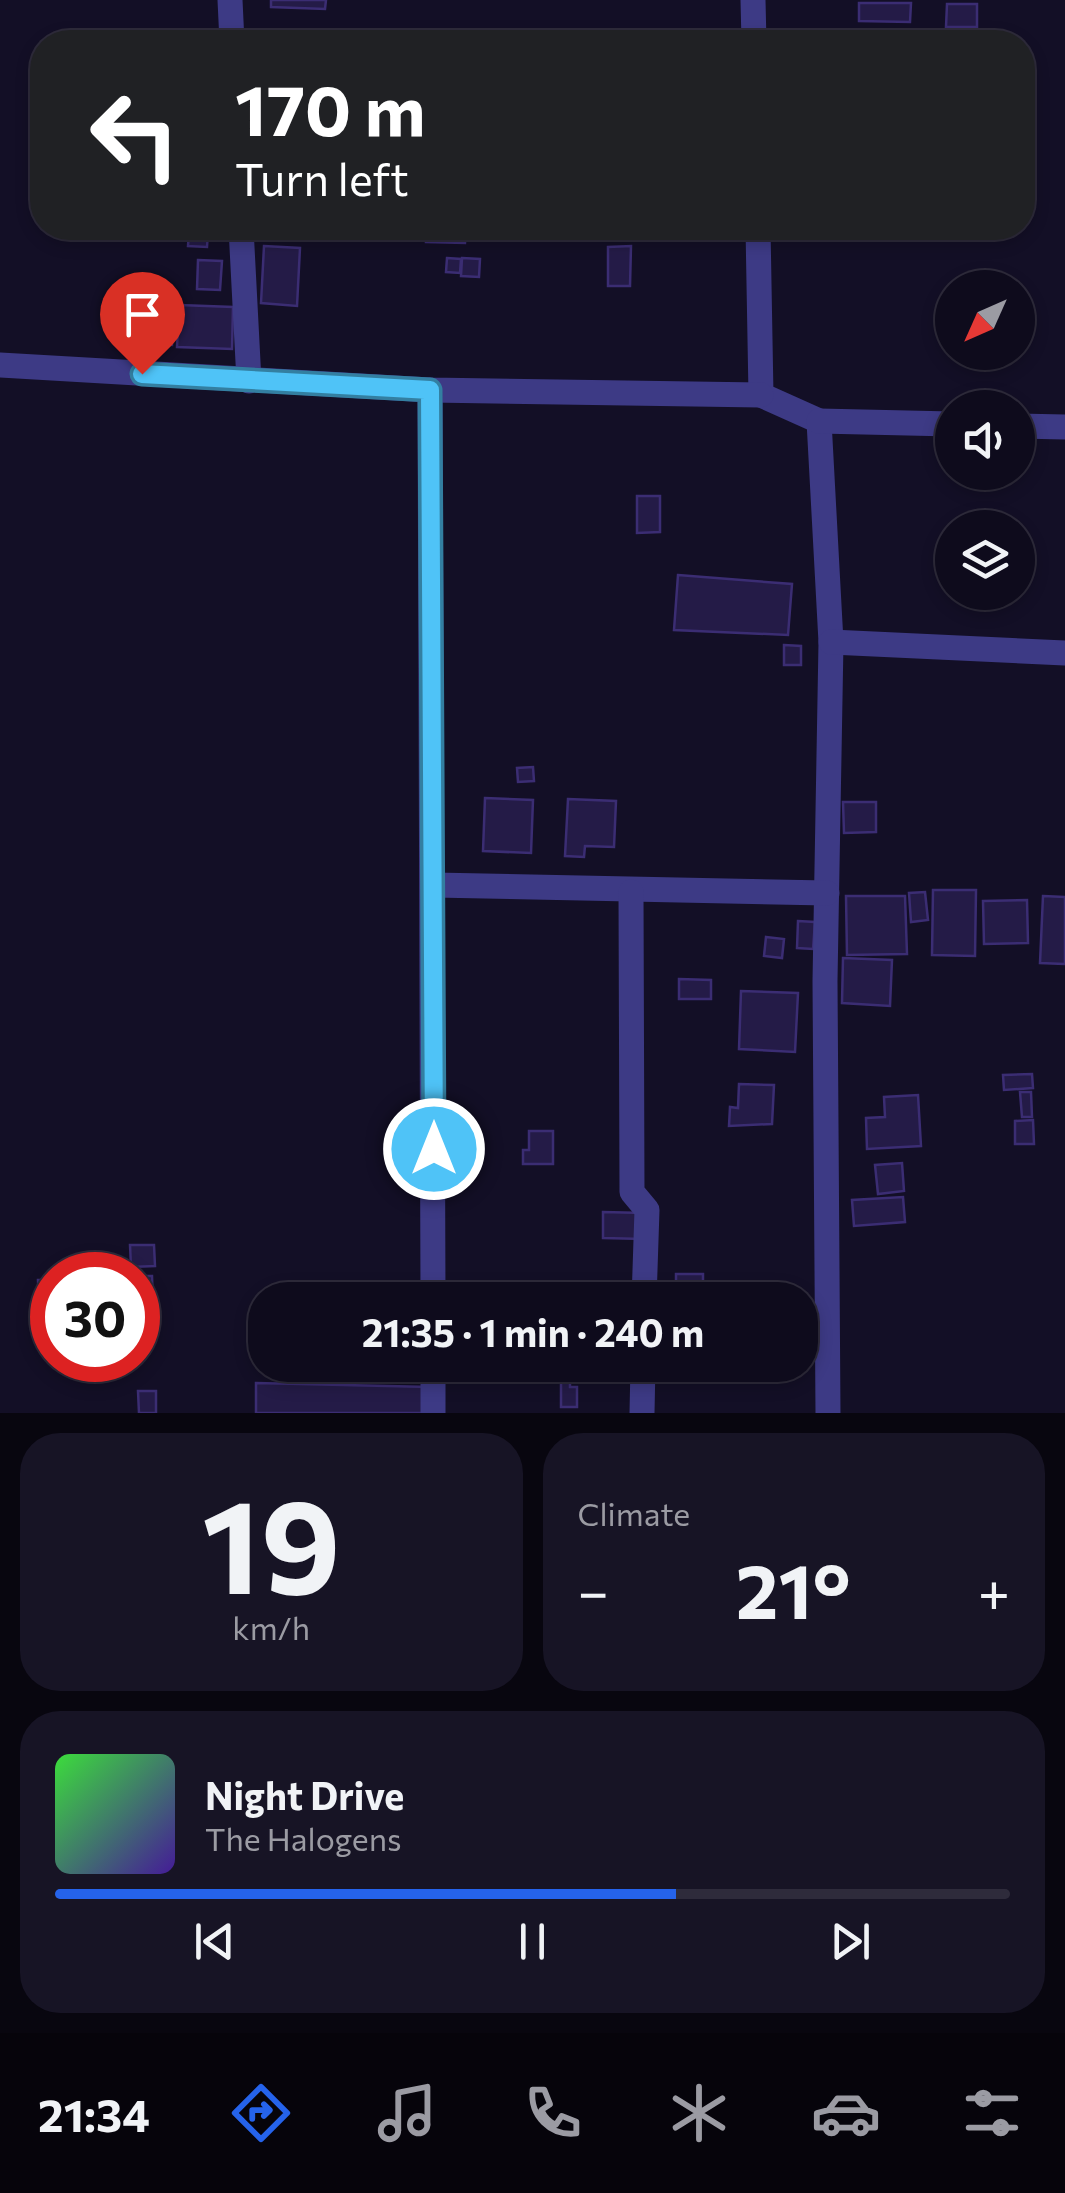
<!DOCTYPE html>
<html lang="en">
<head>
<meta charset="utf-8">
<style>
	body { margin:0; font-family:Commissioner,sans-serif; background:#171425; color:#f1f3f6; height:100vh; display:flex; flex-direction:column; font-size:38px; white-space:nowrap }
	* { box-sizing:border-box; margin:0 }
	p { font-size:32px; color:#9b9ba3 }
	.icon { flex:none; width:55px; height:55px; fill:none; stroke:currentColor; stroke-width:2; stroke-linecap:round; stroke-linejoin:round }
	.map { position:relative; height:1413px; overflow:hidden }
	.side { display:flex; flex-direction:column; gap:20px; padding:20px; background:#08060f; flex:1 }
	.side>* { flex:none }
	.top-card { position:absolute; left:30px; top:30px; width:1005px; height:210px; border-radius:40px; box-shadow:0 5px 15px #0003,0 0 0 2px #2e2b3b; background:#202124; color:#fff; overflow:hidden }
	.needle { width:65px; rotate:225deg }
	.controls { position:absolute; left:935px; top:270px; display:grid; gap:20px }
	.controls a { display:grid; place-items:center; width:100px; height:100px; border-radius:50%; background:#0e0b1c; box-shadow:0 5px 15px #0003,0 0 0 2px #2e2b3b; font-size:50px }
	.speed { position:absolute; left:30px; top:1252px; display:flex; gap:20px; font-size:50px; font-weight:700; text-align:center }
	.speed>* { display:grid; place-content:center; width:130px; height:130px; border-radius:50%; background:#0e0b1c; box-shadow:0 5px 15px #0003,0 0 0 2px #2e2b3b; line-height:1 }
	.speed .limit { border:15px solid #d22; background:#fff; color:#111 }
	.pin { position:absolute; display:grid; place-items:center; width:85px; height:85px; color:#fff; margin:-102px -42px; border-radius:50% 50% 50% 0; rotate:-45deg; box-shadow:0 0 10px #0007 }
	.pin .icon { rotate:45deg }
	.me { position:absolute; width:110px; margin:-55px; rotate:0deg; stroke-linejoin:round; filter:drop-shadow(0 0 8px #0008) }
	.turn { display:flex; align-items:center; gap:35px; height:210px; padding:0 40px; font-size:45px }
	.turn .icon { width:130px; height:130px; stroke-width:2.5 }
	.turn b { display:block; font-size:70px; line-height:85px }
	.big { font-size:75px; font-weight:700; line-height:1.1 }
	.side .tile { flex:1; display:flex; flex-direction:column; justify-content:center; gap:15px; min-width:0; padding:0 35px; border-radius:40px; background:#171425 }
	.side .dial { align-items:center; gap:0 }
	.dial b { font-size:130px; line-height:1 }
	.song { display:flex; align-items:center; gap:30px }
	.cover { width:120px; height:120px; border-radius:15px; background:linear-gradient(135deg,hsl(120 70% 55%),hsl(260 70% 35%)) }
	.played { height:10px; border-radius:5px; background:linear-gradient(90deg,#2563eb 65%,#2e2b3b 65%) }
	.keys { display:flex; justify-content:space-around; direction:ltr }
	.heat { display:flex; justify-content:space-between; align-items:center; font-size:55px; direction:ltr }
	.side .tiles { flex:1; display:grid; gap:20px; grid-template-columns:1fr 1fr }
	.tile:last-child { grid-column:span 2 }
	.trip { position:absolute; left:248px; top:1282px; width:570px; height:100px; border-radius:40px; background:#0e0b1c; box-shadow:0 5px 15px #0003,0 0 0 2px #2e2b3b; font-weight:700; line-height:100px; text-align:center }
	.dock { display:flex; height:160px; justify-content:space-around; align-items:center; background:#06040b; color:#9b9ba3 }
	.dock .icon { width:70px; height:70px }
	.dock .on { color:#2563eb }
	.dock b { font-size:45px; color:#f1f3f6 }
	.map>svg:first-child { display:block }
	.building { fill:#241b47; stroke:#3b2d73; stroke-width:2.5 }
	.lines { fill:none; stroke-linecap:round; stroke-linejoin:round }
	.minor { stroke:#3d3a85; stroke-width:25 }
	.route-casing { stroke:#337fa1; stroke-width:25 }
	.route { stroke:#4fc3f7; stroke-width:18 }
</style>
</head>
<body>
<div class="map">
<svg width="1065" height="1413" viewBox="0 0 1065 1413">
	<rect width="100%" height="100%" fill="#130f26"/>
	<!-- building -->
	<g class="building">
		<polygon points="271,0 326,0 325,9 271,7"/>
		<polygon points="859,3 911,3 910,22 859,21"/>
		<polygon points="947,4 977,4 977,27 946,27"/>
		<polygon points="277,228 341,228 340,232"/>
		<polygon points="348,228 418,228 417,239 348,236"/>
		<polygon points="427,228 466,228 465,243 426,242"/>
		<polygon points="189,231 208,232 207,247 188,246"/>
		<polygon points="264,246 300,248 297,306 261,303"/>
		<polygon points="631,246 630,286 608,286 608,247"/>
		<polygon points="447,258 461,259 460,273 446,272"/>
		<polygon points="462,258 480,259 479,277 461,276"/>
		<polygon points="198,260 222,261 220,290 197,289"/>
		<polygon points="133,299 174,300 172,345 131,343"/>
		<polygon points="179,305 233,307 232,349 177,347"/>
		<polygon points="637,496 660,496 660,532 637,533"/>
		<polygon points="678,575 792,584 788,635 674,630"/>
		<polygon points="784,645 801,646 801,665 784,665"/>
		<polygon points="533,767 534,781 518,782 517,768"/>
		<polygon points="485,798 533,800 531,853 483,851"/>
		<polygon points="568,799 616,801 614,847 585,846 584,857 565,856"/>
		<polygon points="843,802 876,802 876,832 844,833"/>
		<polygon points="933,890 976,890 975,956 932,955"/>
		<polygon points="925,892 928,920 911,922 909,893"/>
		<polygon points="846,896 905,896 907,954 847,955"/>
		<polygon points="1043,896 1065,897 1065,964 1040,963"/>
		<polygon points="1027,900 1028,943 984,944 983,901"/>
		<polygon points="798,921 815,922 813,949 797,948"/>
		<polygon points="766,937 784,939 782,958 764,956"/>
		<polygon points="843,958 892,960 890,1006 842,1003"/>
		<polygon points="679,979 711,980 711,999 679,999"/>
		<polygon points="741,991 798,993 795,1052 739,1049"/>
		<polygon points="1032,1074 1033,1088 1004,1090 1003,1075"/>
		<polygon points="739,1084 774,1085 772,1124 729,1126 730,1107 738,1108"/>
		<polygon points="1020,1092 1031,1092 1032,1117 1022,1117"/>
		<polygon points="918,1095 921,1146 867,1149 866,1118 885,1117 884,1097"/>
		<polygon points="1033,1120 1034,1144 1015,1144 1015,1121"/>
		<polygon points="529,1131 553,1131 553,1164 523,1164 523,1150 529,1150"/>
		<polygon points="902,1163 904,1191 878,1194 875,1165"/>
		<polygon points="903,1197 905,1222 854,1226 852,1200"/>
		<polygon points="603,1212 644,1213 644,1239 603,1238"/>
		<polygon points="130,1245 154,1245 155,1266 131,1267"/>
		<rect x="676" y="1274" width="27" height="14"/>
		<polygon points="138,1276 152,1276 154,1336 138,1337"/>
		<polygon points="38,1280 52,1280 52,1313 39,1313"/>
		<polygon points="561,1377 570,1377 570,1387 577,1387 577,1407 561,1407"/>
		<polygon points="256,1383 430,1387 429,1413 256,1413"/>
		<polygon points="138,1391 156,1391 156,1413 139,1413"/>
	</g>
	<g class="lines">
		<!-- minor -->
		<g class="minor">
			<polyline points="230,0 232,42"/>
			<polyline points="753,0 754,42"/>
			<polyline points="241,228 249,381"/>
			<polyline points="758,228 761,395 819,421 831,642 825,981 828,1413"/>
			<polyline points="0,365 430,390 761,395"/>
			<polyline points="430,390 433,1300"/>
			<polyline points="819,421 952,424"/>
			<polyline points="1018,426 1065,427"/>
			<polyline points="831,642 1065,653"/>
			<polyline points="434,885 827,893"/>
			<polyline points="631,892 632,1192 647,1210 644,1300"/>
			<polyline points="433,1365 433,1413"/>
			<polyline points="642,1413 643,1365"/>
		</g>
	</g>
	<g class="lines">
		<defs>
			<polyline id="route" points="142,374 430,390 434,1149"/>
		</defs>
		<!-- route casing -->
		<use href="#route" class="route-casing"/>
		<!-- route -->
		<use href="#route" class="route"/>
	</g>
</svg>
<div class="controls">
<a><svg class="needle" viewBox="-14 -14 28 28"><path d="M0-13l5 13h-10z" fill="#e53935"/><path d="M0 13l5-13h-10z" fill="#9b9ba3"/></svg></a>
<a><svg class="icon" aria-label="sound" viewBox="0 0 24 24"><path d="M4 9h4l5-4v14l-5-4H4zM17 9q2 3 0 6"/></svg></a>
<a><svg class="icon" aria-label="layers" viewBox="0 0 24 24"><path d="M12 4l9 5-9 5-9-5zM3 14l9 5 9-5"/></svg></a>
</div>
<div class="speed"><div class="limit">30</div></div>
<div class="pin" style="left:142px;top:374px;background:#d93025"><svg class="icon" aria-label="arrive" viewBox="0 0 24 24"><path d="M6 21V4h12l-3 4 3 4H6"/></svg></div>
<svg class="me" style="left:434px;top:1149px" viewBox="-20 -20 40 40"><circle r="17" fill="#4fc3f7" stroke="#fff" stroke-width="3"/><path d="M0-11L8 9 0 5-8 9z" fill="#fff"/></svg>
<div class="trip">21:35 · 1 min · 240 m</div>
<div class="top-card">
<div class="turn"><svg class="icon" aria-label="left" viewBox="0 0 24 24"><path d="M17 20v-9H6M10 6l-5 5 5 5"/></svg><div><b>170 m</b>Turn left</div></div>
</div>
</div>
<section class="side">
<div class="tiles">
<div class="tile dial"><b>19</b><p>km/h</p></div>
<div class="tile"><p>Climate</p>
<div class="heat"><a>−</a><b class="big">21°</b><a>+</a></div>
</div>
<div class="tile">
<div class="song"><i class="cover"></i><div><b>Night Drive</b><p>The Halogens</p></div></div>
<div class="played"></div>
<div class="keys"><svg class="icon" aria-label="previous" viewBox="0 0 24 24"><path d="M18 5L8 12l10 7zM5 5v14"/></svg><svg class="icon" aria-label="pause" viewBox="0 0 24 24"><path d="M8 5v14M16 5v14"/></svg><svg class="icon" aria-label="next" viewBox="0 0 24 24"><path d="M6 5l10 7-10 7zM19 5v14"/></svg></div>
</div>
</div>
</section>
<nav class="dock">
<b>21:34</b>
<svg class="icon on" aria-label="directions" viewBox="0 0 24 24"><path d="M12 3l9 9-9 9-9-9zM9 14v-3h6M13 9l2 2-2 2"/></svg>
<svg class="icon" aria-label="music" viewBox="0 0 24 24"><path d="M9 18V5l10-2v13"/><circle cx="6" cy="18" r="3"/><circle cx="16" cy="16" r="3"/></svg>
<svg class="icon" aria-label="phone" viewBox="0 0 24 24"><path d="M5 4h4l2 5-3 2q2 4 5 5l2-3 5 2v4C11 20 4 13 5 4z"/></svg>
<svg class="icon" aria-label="climate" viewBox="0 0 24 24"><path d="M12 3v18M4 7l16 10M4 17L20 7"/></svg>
<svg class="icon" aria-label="car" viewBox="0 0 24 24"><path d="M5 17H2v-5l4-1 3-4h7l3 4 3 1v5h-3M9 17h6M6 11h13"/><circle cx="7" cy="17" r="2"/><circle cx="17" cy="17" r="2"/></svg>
<svg class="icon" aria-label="filters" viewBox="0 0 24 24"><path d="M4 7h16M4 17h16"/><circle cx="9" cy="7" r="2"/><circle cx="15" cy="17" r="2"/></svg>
</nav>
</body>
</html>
